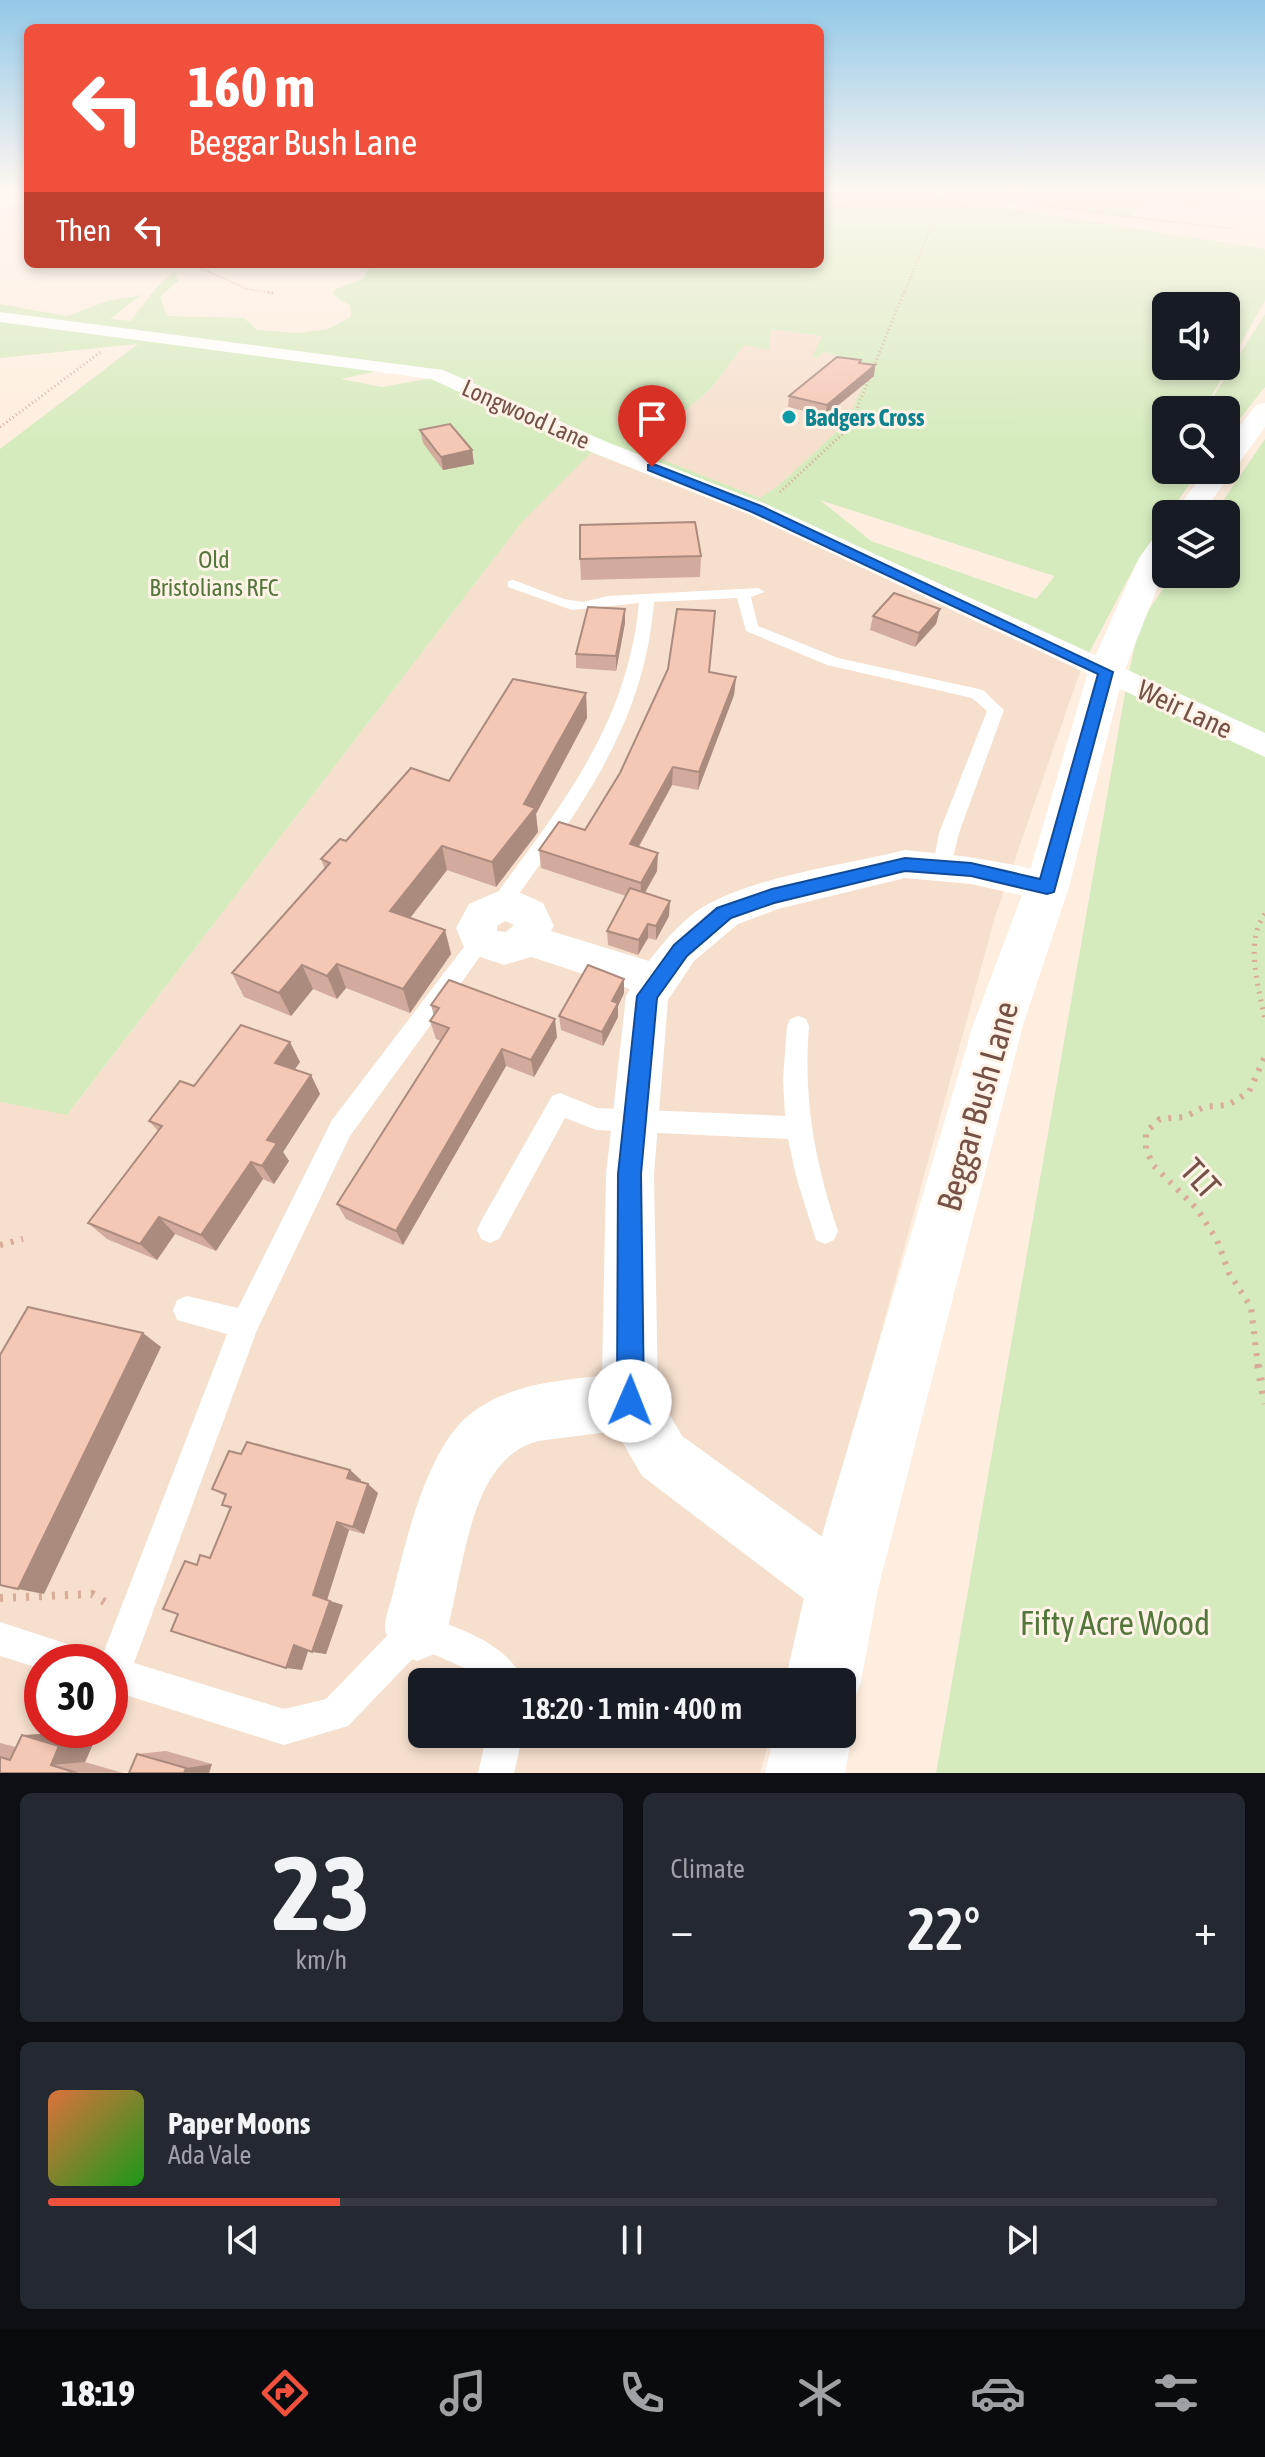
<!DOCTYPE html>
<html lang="en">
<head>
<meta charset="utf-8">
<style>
	body { margin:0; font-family:"Asap Condensed",sans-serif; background:#242831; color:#f1f3f6; height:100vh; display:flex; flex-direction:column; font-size:30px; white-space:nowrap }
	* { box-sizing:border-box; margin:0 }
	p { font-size:26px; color:#9ea1a6 }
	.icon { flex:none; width:44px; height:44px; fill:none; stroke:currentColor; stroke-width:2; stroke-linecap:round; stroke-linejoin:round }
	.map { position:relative; height:1773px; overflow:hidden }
	.drawer { display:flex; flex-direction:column; gap:20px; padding:20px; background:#0d0f14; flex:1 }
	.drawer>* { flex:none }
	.guide { position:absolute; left:24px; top:24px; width:800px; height:244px; border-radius:12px; box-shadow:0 4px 12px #0003; background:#f0503c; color:#fff; overflow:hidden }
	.controls { position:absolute; left:1152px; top:292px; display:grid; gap:16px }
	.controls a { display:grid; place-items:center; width:88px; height:88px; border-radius:12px; background:#171b24; box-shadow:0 4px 12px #0003; font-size:40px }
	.speed { position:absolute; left:24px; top:1644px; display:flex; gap:16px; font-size:40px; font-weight:700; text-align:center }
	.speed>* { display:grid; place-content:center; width:104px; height:104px; border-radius:50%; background:#171b24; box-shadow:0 4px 12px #0003; line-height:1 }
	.speed .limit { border:12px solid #d22; background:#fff; color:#111 }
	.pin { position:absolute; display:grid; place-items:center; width:68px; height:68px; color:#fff; margin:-82px -34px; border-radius:50% 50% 50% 0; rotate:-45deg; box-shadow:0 0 8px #0007 }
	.pin .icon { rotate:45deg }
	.me { position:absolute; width:88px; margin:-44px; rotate:1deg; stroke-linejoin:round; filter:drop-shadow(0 0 6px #0008) }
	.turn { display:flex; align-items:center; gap:28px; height:168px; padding:0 32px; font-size:36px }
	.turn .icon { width:104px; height:104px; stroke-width:2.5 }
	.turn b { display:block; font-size:56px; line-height:68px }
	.then { display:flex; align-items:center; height:76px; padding:0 32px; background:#0003; gap:16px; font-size:30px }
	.big { font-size:60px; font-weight:600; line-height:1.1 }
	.drawer .card { flex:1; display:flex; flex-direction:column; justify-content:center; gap:12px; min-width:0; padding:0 28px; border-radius:12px; background:#242831 }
	.drawer .dial { align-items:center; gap:0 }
	.dial b { font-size:104px; line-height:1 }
	.song { display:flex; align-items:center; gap:24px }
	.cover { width:96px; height:96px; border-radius:12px; background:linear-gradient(135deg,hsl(20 70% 55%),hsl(120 70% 35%)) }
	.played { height:8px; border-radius:4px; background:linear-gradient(90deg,#f0503c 25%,#363941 25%) }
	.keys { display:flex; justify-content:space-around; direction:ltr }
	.heat { display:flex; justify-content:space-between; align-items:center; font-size:44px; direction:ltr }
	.drawer .tiles { flex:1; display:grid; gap:20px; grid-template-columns:1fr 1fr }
	.card:last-child { grid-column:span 2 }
	.trip { position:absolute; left:408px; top:1668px; width:448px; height:80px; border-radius:12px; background:#171b24; box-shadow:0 4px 12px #0003; font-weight:600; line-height:80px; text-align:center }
	.tabs { display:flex; height:128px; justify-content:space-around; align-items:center; background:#090b0e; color:#9ea1a6 }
	.tabs .icon { width:56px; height:56px }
	.tabs .current { color:#f0503c }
	.tabs b { font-size:36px; color:#f1f3f6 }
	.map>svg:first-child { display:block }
	.residential { fill:#f6dfcd; fill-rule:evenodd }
	.green { fill:#d5ebbd; fill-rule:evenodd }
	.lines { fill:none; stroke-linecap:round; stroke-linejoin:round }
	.path-far4 { stroke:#d9ab99; stroke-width:2; stroke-dasharray:1 2; stroke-linecap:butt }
	.path-far3 { stroke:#d9ab99; stroke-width:3; stroke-dasharray:1 3; stroke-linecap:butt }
	.path-far2 { stroke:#d9ab99; stroke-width:5; stroke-dasharray:2 6; stroke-linecap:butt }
	.path-far1 { stroke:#d9ab99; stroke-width:6; stroke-dasharray:3 8; stroke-linecap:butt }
	.path { stroke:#d9ab99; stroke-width:8; stroke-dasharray:3 10; stroke-linecap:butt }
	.lane { fill:#fff; fill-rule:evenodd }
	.street { fill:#fff; fill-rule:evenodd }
	.secondary { fill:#fff; fill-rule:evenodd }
	.wall { fill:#d3ab9c }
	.shaded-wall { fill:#ac8b7f }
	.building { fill:#f5c7b5; stroke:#ac8b7f; stroke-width:2 }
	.route { fill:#1a73e8; stroke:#114b97; stroke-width:2 }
	.culture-dot { fill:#0f9aa8; stroke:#fff3e7; stroke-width:3 }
	.labels { text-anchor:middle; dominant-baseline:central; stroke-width:6; stroke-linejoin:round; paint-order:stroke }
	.far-street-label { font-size:24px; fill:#755146; stroke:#fff3e7 }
	.far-culture-label { font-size:24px; font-weight:bold; fill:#0d838f; stroke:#fff3e7; text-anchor:start }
	.far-park-label { font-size:24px; fill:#52763b; stroke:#fff3e7 }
	.street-label { font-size:28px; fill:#755146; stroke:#fff3e7 }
	.near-street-label { font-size:34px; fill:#755146; stroke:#fff3e7 }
	.near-park-label { font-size:34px; fill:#52763b; stroke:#fff3e7 }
</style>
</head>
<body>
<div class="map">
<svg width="1265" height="1773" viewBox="0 0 1265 1773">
	<rect width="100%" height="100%" fill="#feeedf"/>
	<!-- residential -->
	<g class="residential">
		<polygon points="770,329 823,336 813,358 817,358 823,352 871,366 847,422 778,486 760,498 639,451 712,387 744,345"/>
		<path d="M591,453L778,522L1082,666L995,917L785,1682H422V1734H771L760,1773H0V1102L68,1114L522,522ZM42,1662H110V1730H42Z"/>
	</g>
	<!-- green -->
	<g class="green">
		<path d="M820,191H1247L1199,207L1147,201L1129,218L933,192L932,196L1265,249V300L1204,410H1166V470H1199L1169,514H1166V519L1137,562L1082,666L778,522L591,453L522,522L67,1115L0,1102V449L138,344L0,358V304L67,316L107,301L141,295L110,319L131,321C145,303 155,285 174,272L178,281L160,297L167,316L244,318L257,330L297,333L328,329L351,317L350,306L332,294L336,289L363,279L369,268L365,264H820ZM1166,306H1226V366H1166ZM771,329L822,336L812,357L817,358L824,352L871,366L847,422L778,486L760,498L640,451L712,387L744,345L769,350ZM405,365L449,375L382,387L341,379ZM820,500L1054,576V577L1036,599L871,541Z"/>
		<polygon points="1265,314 1265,387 1226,436 1226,410 1205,410"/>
		<polygon points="1265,439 1265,1773 936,1773 1128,676 1140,623 1173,574 1226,574 1226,514 1214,514"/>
	</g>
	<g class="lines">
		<!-- path-far4 -->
		<g class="path-far4">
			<polyline points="820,209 944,195"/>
			<polyline points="192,264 247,289 273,293"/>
			<polyline points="904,294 944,195 1235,229"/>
		</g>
		<!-- path-far3 -->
		<g class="path-far3">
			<polyline points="268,292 273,293"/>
			<polyline points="0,427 102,351"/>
			<polyline points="780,492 849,428 904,292"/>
		</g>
		<!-- path-far2 -->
		<path class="path-far2" d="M1265,914C1244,943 1259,987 1265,1020"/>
		<!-- path-far1 -->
		<g class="path-far1">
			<polyline points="0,1245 23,1239"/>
			<polyline points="1258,1367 1251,1307 1229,1273 1217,1240 1197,1209 1153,1165 1146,1149 1146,1132 1160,1119 1185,1117 1204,1107 1228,1105 1249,1092 1265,1056"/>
		</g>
		<!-- path -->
		<g class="path">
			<polyline points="1258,1365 1265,1404"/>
			<polyline points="0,1598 92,1594 108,1604"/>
		</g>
		<!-- lane -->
		<g class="lane">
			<polygon points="28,198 28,202 0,205 0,201"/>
			<path d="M513,580L564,599L583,602L608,596L758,588L765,592L751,597L758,626L838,658L983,690L1004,710L959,833L950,870H936L933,865L939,833L987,711L972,698L827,665L746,631L737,598L654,602C644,728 577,812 506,912H492L489,906L492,900C562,804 627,726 639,603L572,610L508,587V581Z"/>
			<path d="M480,933L487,935L491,941L487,947L350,1136L257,1330L134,1663L284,1709L326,1699L405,1617L417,1612C455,1628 507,1641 524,1682H484L478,1674L422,1649L348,1726L284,1745L110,1690V1662H97L101,1659L227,1334L177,1320L173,1310L177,1300L187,1296L238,1308L332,1120L473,935Z"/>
			<path d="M798,1016L806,1019L809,1026C803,1098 815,1163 838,1231L834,1240L825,1244L816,1240L797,1180L788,1139L596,1130L565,1118L499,1239L490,1243L481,1239L477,1230L481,1221L552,1096L560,1093L597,1108L785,1116L783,1079L787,1026L790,1019Z"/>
			<polygon points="0,1622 86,1650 91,1662 42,1662 42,1669 0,1656"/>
			<polygon points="487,1734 523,1734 514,1773 478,1773"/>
		</g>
		<!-- street -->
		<g class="street">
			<polygon points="0,312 443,370 607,442 766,504 1265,733 1265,757 748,514 591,452 431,379 0,322"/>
			<path d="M905,850C958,855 1010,861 1060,877L1066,887L1060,897L1047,901L971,884L905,878L778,909L738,924L694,961L668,1000L654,1174L658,1395L682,1436L864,1567L873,1589L864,1611L842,1620L820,1611L642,1476L616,1431L538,1441C461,1462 465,1590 440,1652L417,1661L394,1652C392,1645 386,1636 385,1629C384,1619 391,1603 393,1593C406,1540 426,1451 469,1415C506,1385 557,1380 602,1376L606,1174L626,996L630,989L531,957L504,965L466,952L456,928L469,904L499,891H516L543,903L554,926L551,931L649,961C665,940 687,914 712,902C768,874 844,865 905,850ZM505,921L514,925L506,932L497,931V926Z"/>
		</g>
		<!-- secondary -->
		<g class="secondary">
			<polygon points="1265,403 1265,427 1202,514 1173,514 1206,470 1226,470 1226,444 1256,405"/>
			<polygon points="1166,533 1166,566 1124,672 1069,887 1023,1025 878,1589 861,1682 850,1709 843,1712 852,1734 845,1773 765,1773 774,1734 842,1734 842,1682 785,1682 806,1589 973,1025 1025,887 1088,672 1139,558 1155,536"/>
		</g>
	</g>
	<!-- wall -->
	<g class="wall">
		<polygon points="860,363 875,365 874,376 825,416 788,407 789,396"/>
		<polygon points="420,430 472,450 474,464 443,470 423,443"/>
		<polygon points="701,556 700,577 581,580 580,559"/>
		<polygon points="625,609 625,623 616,671 576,668 576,654"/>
		<polygon points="940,609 936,624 915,647 870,630 873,616"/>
		<polygon points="736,677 734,695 698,790 672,785 639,847 657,871 645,893 669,916 656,940 648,938 638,955 608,945 607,931 626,896 541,868 539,850 585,830"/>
		<polygon points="586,693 587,718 536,814 538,832 496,887 447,870 410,918 445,930 451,954 410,1013 346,988 337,999 313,989 291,1016 244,997 232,973 325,869 321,859 449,781"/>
		<polygon points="624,993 618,1006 618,1017 603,1046 561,1030 559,1016"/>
		<polygon points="431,1005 557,1037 534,1077 506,1066 403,1245 346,1219 337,1204 441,1041 436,1039 430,1021 434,1016"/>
		<polygon points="300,1062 294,1070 311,1075 320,1094 283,1152 289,1161 274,1184 263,1179 216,1251 175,1234 157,1260 107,1239 88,1223 158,1131 149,1121 194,1086"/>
		<polygon points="241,1454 350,1470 361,1480 360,1482 378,1493 364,1534 349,1530 327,1600 343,1605 326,1654 308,1650 302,1670 197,1565 210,1558 230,1509 222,1505 225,1496 212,1489"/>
		<polygon points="58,1733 93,1744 85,1762 123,1773 0,1773 0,1743 16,1747"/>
		<polygon points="166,1751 212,1764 209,1773 129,1773 137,1754"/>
	</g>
	<!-- shaded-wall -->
	<g class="shaded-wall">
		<polygon points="875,365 874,376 825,416 827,405"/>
		<polygon points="472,450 474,464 443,470 441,457"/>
		<polygon points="625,609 625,623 616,671 616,656"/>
		<polygon points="940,609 936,624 915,647 919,633"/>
		<polygon points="736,677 734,695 698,790 699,772"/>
		<polygon points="586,693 587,718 536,814 538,832 496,887 492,862"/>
		<polygon points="673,767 672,785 630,862 630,844"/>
		<polygon points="442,846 447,870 397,935 390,911"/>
		<polygon points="658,853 657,871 640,901 641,883"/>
		<polygon points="670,901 669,916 656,940 656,926"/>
		<polygon points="648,924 648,938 638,955 639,940"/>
		<polygon points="445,930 451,954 410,1013 403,989"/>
		<polygon points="337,964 346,988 337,999 327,976"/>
		<polygon points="302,965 313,989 291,1016 279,993"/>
		<polygon points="624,979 624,993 618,1006 618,1017 603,1046 602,1032 612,1001"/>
		<polygon points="555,1019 557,1037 534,1077 531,1060"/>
		<polygon points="290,1042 300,1062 286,1082 275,1063"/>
		<polygon points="502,1049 506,1066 403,1245 396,1231"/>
		<polygon points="311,1075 320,1094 283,1152 289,1161 274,1184 262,1166 267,1140"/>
		<polygon points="251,1162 263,1179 216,1251 201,1235"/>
		<polygon points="159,1217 175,1234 157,1260 140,1244"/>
		<polygon points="143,1333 161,1347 44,1594 18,1589"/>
		<polygon points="350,1470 361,1480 359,1487 347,1478"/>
		<polygon points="368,1484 378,1493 364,1534 353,1527"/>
		<polygon points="337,1522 349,1530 327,1600 313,1595"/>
		<polygon points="330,1601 343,1605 326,1654 312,1652"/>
		<polygon points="294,1645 309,1648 302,1670 286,1668"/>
		<polygon points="58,1733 93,1744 85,1762 51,1765 22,1735"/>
		<polygon points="212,1764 209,1773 184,1773 186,1768"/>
	</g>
	<!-- building -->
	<g class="building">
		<polygon points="837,357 861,360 859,363 875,365 827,405 789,396"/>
		<polygon points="450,424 472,450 441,457 420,430"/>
		<polygon points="695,522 701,556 580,559 580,525"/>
		<polygon points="894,593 940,609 919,633 873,616"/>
		<polygon points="588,607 625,609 616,656 576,654"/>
		<polygon points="677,609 715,611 709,672 736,677 699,772 673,767 630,844 658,853 641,883 539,850 559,822 585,830 620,773 668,669"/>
		<polygon points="513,679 586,693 524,804 535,808 492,862 442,846 390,911 445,930 403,989 337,964 327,976 302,965 279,993 232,973 330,863 321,859 340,839 346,841 411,768 449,781"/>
		<polygon points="630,888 670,901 656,926 648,924 639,940 607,931"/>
		<polygon points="588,965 624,979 612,1001 618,1003 602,1032 559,1016"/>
		<polygon points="449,980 555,1019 531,1060 502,1049 396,1231 337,1204 449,1028 430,1021 439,1008 431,1005"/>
		<polygon points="241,1025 290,1042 275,1063 311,1075 267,1140 277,1143 262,1166 251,1162 201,1235 159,1217 140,1244 88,1223 162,1126 149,1121 180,1081 194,1086"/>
		<polygon points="28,1307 143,1333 18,1589 0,1585 0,1355"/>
		<polygon points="247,1442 350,1470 347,1478 368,1484 353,1527 337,1522 313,1595 330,1601 312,1652 294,1645 286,1668 171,1631 178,1614 163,1609 185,1561 197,1565 200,1555 210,1558 231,1507 222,1505 226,1494 212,1489 229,1451 241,1454"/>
		<polygon points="22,1735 59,1746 51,1765 77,1773 0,1773 0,1757 10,1760"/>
		<polygon points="137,1754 186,1768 184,1773 129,1773"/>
	</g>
	<!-- sky -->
	<linearGradient id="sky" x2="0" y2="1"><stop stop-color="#93c8e8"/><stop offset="0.43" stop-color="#fff7f1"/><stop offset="1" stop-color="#fff7f1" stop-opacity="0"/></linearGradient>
	<rect width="1265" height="440" fill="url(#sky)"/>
	<!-- route -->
	<polygon class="route" points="648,465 656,465 761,506 1113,672 1054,892 1047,894 971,876 905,871 774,903 731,918 687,956 657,998 641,1174 644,1401 640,1411 630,1415 621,1411 617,1401 618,1174 637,996 674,945 717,908 772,889 905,858 971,863 1040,879 1098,674 752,512 648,470"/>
	<!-- markers -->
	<circle class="culture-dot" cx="789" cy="417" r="8"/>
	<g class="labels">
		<!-- far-street labels -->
		<g class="far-street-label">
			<text transform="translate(526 414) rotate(24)">Longwood Lane</text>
		</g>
		<!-- far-culture labels -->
		<g class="far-culture-label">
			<text x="805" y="417">Badgers Cross</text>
		</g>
		<!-- far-park labels -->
		<g class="far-park-label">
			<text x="214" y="559">Old<tspan x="214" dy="28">Bristolians RFC</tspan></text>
		</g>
		<!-- street labels -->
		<g class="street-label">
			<text transform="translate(1185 709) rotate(25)">Weir Lane</text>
		</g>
		<!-- near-street labels -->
		<g class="near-street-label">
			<text transform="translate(977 1106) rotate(-74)">Beggar Bush Lane</text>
			<text transform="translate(1201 1178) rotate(48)">TLT</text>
		</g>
		<!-- near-park labels -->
		<g class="near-park-label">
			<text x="1115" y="1622">Fifty Acre Wood</text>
		</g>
	</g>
</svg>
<div class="controls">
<a><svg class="icon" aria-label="sound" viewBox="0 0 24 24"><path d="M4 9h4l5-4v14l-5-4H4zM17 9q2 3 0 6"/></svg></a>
<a><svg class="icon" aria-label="search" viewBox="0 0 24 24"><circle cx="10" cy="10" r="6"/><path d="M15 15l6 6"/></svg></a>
<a><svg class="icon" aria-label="layers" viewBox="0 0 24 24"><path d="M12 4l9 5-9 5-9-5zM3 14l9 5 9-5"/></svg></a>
</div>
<div class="speed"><div class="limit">30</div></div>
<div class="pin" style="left:652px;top:467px;background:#d93025"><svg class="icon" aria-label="arrive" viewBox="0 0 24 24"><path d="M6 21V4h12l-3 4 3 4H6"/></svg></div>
<svg class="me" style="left:630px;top:1401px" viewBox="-20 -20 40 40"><circle r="19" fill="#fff"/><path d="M0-13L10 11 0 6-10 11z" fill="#1a73e8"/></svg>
<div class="trip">18:20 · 1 min · 400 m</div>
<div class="guide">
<div class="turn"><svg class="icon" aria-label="left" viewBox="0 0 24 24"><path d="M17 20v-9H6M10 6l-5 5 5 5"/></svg><div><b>160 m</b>Beggar Bush Lane</div></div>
<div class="then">Then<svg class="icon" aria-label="left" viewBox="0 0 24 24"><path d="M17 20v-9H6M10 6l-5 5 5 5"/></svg></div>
</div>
</div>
<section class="drawer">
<div class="tiles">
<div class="card dial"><b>23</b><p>km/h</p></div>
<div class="card"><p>Climate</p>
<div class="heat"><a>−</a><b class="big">22°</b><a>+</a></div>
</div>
<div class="card">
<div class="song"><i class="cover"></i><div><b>Paper Moons</b><p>Ada Vale</p></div></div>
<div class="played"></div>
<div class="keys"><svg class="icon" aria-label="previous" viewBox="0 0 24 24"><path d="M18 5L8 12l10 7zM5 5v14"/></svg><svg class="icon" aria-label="pause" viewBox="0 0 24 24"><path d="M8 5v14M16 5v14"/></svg><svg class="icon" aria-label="next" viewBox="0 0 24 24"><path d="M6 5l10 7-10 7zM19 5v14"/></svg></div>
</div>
</div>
</section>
<nav class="tabs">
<b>18:19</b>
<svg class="icon current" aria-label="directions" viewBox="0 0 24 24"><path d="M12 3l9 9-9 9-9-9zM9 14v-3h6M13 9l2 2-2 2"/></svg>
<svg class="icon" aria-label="music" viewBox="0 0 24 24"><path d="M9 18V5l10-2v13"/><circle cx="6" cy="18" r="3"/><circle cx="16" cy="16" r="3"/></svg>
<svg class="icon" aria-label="phone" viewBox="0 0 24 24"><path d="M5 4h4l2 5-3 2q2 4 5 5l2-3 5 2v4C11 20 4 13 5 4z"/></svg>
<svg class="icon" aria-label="climate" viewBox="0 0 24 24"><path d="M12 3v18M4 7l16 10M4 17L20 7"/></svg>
<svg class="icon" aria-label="car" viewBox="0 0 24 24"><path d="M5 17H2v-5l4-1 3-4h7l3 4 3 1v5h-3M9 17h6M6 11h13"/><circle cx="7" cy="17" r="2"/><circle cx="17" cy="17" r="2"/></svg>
<svg class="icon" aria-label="filters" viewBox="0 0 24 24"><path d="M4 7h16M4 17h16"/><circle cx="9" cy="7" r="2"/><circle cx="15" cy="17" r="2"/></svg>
</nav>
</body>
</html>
